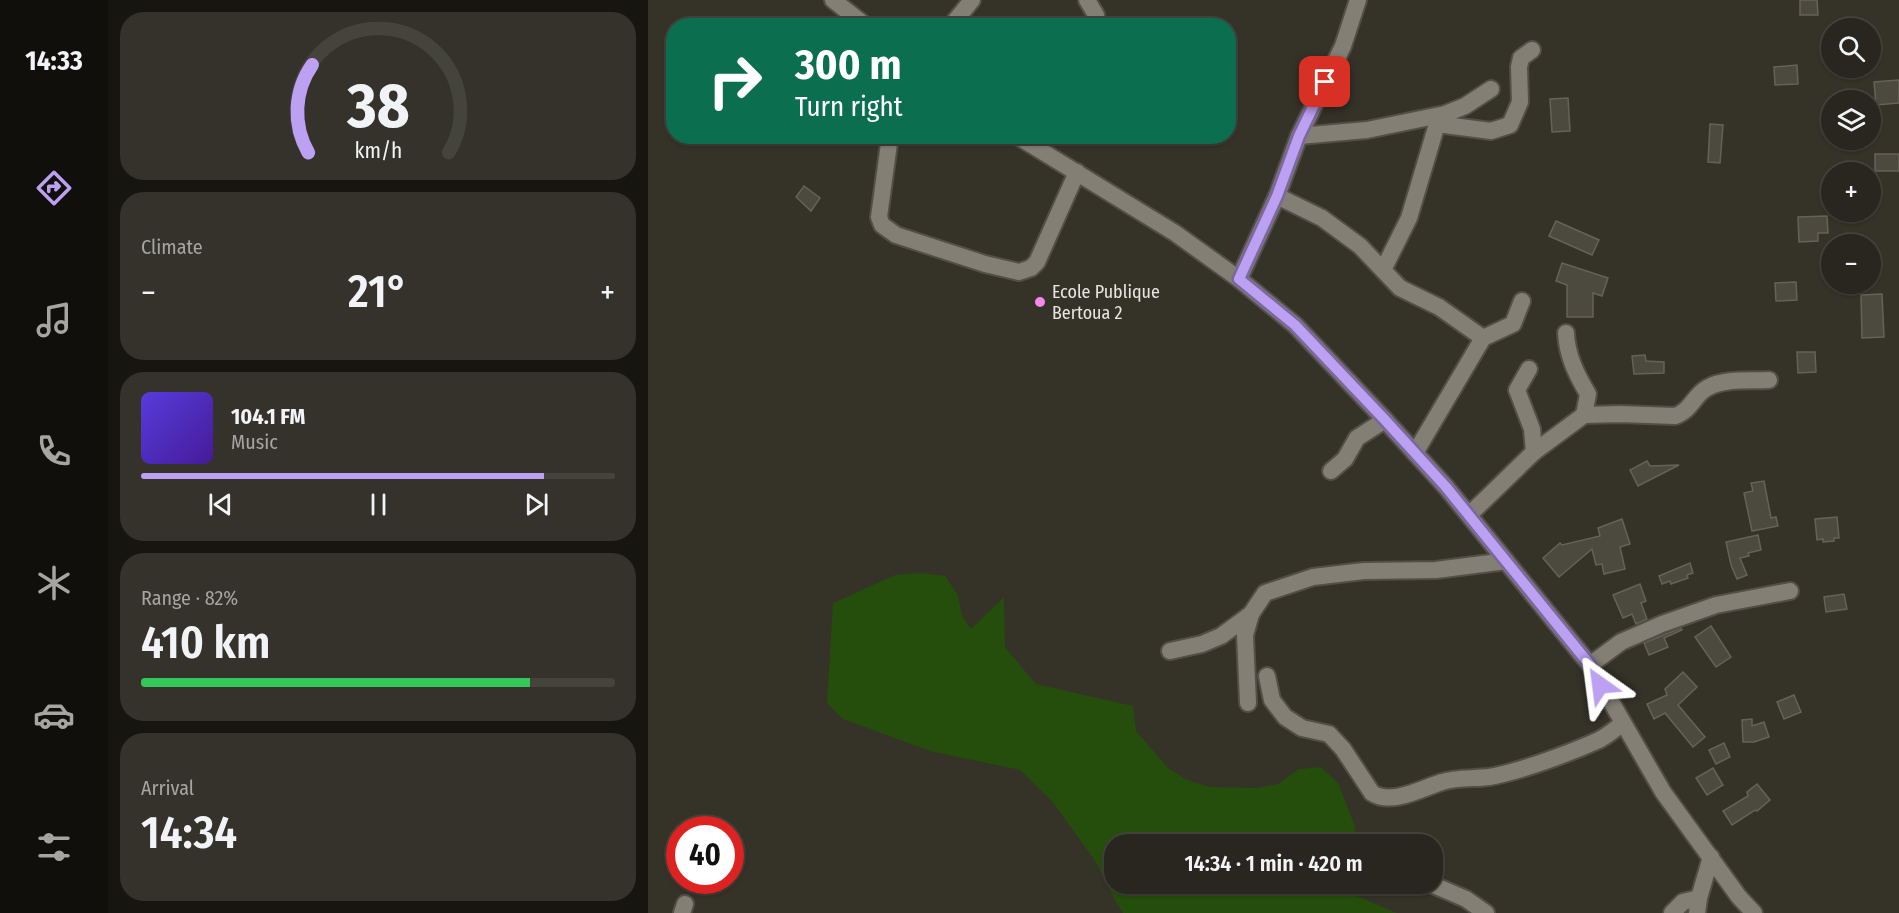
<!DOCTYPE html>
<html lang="en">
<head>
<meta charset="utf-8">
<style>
	body { margin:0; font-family:"Fira Sans Condensed",sans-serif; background:#34322b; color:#f1f3f6; height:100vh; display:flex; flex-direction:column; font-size:22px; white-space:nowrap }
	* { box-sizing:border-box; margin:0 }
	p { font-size:20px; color:#a5a5a4 }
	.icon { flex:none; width:33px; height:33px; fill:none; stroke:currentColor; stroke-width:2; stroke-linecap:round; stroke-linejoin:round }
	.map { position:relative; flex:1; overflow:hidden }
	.side { display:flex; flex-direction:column; gap:12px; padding:12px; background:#161510; width:540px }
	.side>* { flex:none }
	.banner { position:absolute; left:18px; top:18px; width:570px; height:126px; border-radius:24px; box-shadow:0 2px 4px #0004,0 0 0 2px #44433c; background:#0b6e4f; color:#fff; overflow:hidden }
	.tools { position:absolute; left:1173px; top:18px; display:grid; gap:12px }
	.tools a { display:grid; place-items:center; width:60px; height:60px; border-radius:50%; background:#28261e; box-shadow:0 2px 4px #0004,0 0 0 2px #44433c; font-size:30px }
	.speed { position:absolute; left:18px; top:816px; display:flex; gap:12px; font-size:30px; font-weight:700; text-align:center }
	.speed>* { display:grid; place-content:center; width:78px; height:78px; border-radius:50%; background:#28261e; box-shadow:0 2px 4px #0004,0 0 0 2px #44433c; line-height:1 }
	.speed .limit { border:9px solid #d22; background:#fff; color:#111 }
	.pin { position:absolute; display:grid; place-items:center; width:51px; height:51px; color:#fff; margin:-26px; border-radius:12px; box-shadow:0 3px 9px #0006 }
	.me { position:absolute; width:66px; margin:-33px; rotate:329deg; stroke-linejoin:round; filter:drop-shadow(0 0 4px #0008) }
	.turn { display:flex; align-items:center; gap:21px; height:126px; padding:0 30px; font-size:27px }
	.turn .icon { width:78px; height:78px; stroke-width:2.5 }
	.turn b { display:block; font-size:42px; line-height:51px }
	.big { font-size:45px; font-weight:600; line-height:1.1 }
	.side .widget { flex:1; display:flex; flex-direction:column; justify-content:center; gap:9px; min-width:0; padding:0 21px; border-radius:24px; background:#34322b }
	.side .dial { align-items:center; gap:0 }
	.dial svg { height:156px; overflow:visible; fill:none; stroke:#44433c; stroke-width:7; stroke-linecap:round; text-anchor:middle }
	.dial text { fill:#f1f3f6; stroke:none }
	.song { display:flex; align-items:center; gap:18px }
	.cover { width:72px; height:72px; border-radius:9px; background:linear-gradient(135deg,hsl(250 70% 55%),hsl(260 70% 35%)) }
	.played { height:6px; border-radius:3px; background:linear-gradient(90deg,#bca0f2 85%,#44433c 85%) }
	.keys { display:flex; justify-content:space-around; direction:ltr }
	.heat { display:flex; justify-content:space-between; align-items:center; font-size:33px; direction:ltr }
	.charge { height:9px; border-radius:4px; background:linear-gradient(90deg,#34c759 82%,#44433c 0) }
	.trip { position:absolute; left:456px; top:834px; width:339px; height:60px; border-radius:24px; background:#28261e; box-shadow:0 2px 4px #0004,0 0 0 2px #44433c; font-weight:600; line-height:60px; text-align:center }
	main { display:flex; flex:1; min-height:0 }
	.tabs { display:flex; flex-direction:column; width:108px; justify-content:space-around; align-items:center; background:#100f0c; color:#a5a5a4 }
	.tabs .icon { width:42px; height:42px }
	.tabs .selected { color:#bca0f2 }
	.tabs b { font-size:27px; color:#f1f3f6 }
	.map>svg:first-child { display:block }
	.green { fill:#254d0c }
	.building { fill:#4c493f; stroke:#656257; stroke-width:1.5 }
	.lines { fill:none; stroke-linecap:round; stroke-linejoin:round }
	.minor-casing { stroke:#524f47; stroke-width:20 }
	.minor { stroke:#837f74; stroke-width:16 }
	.route-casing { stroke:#7a689d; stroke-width:15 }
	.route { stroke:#bca0f2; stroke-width:10 }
	.poi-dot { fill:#f987e9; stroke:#353228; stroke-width:2 }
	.labels { text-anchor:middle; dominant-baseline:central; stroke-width:6; stroke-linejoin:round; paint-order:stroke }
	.poi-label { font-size:18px; fill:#e8e6e0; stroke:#353228; text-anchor:start }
</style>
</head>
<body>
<main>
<nav class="tabs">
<b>14:33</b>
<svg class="icon selected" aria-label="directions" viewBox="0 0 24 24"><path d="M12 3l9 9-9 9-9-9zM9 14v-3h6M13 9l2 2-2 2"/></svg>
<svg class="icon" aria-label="music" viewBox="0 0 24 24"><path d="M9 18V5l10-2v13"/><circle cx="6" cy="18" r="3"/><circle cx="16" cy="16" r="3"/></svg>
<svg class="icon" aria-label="phone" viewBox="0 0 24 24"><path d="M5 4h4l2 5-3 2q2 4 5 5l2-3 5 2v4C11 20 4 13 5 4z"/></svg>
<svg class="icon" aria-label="climate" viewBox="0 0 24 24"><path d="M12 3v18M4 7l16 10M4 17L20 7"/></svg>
<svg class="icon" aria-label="car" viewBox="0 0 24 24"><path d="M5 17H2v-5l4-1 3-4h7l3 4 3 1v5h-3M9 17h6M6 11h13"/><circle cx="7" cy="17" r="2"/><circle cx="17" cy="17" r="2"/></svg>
<svg class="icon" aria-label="filters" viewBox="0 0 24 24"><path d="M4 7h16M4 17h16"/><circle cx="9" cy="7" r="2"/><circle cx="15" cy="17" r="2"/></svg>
</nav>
<section class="side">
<div class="widget dial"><svg viewBox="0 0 100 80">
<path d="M14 69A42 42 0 1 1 86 69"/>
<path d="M14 69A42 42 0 0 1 16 24" stroke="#bca0f2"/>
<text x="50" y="56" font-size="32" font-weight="700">38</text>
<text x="50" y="72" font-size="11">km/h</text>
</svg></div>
<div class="widget"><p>Climate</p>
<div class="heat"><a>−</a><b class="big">21°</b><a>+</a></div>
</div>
<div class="widget">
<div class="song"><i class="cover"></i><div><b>104.1 FM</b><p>Music</p></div></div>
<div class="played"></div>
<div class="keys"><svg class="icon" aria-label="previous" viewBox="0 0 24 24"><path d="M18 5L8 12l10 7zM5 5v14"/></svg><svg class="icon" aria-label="pause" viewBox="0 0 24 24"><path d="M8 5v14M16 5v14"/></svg><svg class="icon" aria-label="next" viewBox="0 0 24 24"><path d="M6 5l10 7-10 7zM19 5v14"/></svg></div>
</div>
<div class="widget"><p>Range · 82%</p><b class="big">410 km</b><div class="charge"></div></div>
<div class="widget"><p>Arrival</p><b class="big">14:34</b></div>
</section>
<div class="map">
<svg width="1251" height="913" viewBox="0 0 1251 913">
	<rect width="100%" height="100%" fill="#353228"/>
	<!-- green -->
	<polygon class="green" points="273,573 297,576 310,595 314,616 323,629 356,597 357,647 388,684 485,706 488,731 520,768 539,780 562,787 609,788 630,784 651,769 673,767 690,783 707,826 705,844 466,844 466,884 702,884 704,894 749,913 475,913 468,902 448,862 404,801 372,770 282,751 195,719 179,703 185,603 247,575"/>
	<!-- building -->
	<g class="building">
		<polygon points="1152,0 1169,0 1170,15 1152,15"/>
		<polygon points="1149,65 1150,84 1127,85 1126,67"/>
		<polygon points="1251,80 1251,103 1228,105 1226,82"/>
		<polygon points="920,98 922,131 904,132 902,99"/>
		<polygon points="1062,124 1075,125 1072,163 1060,162"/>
		<rect x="1227" y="154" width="24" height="17"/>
		<polygon points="156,186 172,198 163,211 148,197"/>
		<polygon points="1179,216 1180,233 1170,233 1170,241 1151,242 1150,217"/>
		<polygon points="908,221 951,240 944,255 901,236"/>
		<polygon points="914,263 960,278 954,296 945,293 945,317 919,317 919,285 908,281"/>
		<polygon points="1148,282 1149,300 1128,301 1127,283"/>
		<polygon points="1234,294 1236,337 1214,338 1213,295"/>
		<polygon points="1149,352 1167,352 1168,372 1150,373"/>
		<polygon points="997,355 998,361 1016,362 1016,373 986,374 984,356"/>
		<polygon points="999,461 1002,466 1031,465 990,486 982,470"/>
		<polygon points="1116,481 1123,518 1128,517 1130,526 1104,531 1096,493 1105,491 1103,483"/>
		<polygon points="1189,517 1191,538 1186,538 1186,541 1175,542 1175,539 1169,540 1167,519"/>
		<polygon points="974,519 982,544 972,547 977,569 956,574 954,564 948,565 944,549 911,577 895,558 912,543 914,545 952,536 950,528"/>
		<polygon points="1110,535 1113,550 1100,553 1101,556 1092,558 1099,575 1089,579 1083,565 1078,542"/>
		<polygon points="1042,563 1045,573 1039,575 1040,578 1023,584 1022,581 1014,584 1011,576"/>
		<polygon points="992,584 998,601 993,603 999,619 988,624 984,614 975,618 965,595"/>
		<polygon points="1196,594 1199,609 1178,612 1176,597"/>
		<polygon points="1063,626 1083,657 1068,667 1047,637"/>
		<polygon points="1033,628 1034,630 1016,638 1020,647 1001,655 996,643"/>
		<polygon points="1035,672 1049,687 1030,705 1057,737 1045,747 1017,713 1006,719 999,704 1019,695 1017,689"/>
		<polygon points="1146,695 1153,712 1136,719 1129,702"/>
		<polygon points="1104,719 1104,726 1116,722 1121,737 1106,742 1095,742 1094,720"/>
		<polygon points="1076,743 1082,757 1068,764 1061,750"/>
		<polygon points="1065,768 1075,785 1059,795 1048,778"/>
		<polygon points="1109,784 1122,800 1109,811 1107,810 1084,825 1075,811 1100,796 1099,792"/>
	</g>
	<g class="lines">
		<defs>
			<g id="minor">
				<polyline points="185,0 218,26"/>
				<polyline points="439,0 448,15"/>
				<polyline points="303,26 324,0"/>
				<polyline points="242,136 231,217 234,225 248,235 337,264 371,272 383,268 389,262 429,172"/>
				<polyline points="369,136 527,233 591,279 647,325 737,420 798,487 942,665 1015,792 1091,897 1106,913"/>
				<polyline points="651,136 719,130 797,114 817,106 843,89"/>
				<polyline points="629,196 674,218 712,246 752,288 791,307 835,338"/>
				<polyline points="735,270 761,218 789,124 843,131 862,125 872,102 871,67 873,58 884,50"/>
				<polyline points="591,279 629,196 651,136 695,46 710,0"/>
				<path d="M918,333C919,355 928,374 940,394L936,415"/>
				<polyline points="881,369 869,390 884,429 886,452"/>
				<polyline points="767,453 835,338 865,324 874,301"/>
				<polyline points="683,471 697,459 709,438 737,420"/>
				<path d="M821,515L886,452L936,415L972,414L1027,416C1043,411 1046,395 1059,388C1076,378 1102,381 1121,380"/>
				<polyline points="522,651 554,644 573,636 603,614 617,593 665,577 716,571 788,570 858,561"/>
				<polyline points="942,665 973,642 1014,624 1068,605 1142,591"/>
				<path d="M619,676L624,700L637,717L654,728L681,734L695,749L724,793C744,806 774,788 794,782C809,777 826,779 841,777C871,772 922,753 951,740C959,736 967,729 974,724"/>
				<polyline points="600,703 597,635 603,614"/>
				<polyline points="783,884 818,899 838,913"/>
				<polyline points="34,913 37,904"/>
				<polyline points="1024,913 1035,902 1051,898"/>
				<polyline points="1049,913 1051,898 1063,857"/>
			</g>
		</defs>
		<!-- minor casing -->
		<use href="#minor" class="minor-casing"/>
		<!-- minor -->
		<use href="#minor" class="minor"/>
	</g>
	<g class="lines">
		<defs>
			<polyline id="route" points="677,82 651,136 629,196 591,279 647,325 737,420 798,487 942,665 952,685"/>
		</defs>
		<!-- route casing -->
		<use href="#route" class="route-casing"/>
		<!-- route -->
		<use href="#route" class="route"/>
	</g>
	<!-- markers -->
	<circle class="poi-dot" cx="392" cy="302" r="6"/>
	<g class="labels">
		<!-- poi labels -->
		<g class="poi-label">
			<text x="404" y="292">Ecole Publique<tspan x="404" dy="21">Bertoua 2</tspan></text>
		</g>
	</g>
</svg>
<div class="tools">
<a><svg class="icon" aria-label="search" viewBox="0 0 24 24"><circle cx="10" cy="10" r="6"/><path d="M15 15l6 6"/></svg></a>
<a><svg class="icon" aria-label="layers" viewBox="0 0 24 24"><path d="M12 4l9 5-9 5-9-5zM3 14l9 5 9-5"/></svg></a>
<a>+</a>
<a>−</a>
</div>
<div class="speed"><div class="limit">40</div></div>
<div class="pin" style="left:677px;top:82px;background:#d93025"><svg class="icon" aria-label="arrive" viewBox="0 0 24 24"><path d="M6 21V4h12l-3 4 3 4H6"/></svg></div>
<svg class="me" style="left:952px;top:685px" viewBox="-20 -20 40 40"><path d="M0-17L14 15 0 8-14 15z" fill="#bca0f2" stroke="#fff" stroke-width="4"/></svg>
<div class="trip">14:34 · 1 min · 420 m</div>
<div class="banner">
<div class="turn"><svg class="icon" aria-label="right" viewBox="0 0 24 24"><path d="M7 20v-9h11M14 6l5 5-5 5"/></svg><div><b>300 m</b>Turn right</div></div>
</div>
</div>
</main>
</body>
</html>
